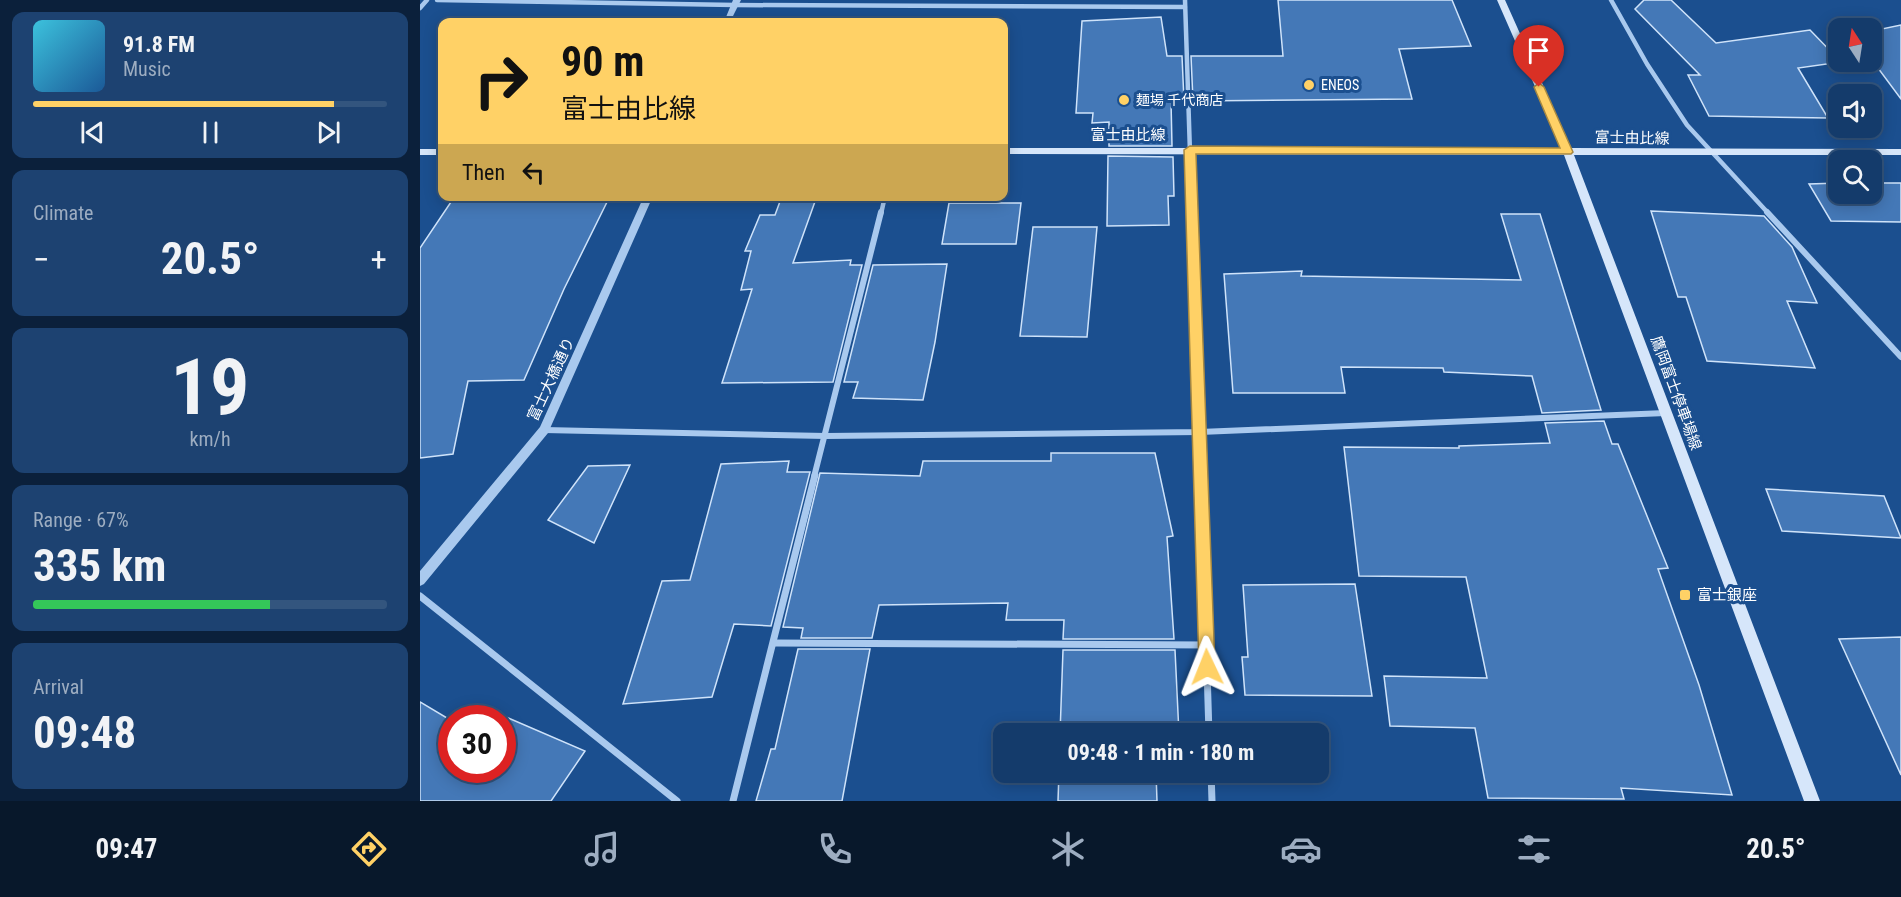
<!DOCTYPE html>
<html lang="en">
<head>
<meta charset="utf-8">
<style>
	body { margin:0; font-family:"Roboto Condensed","Noto Sans JP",sans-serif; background:#1d4271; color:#f1f3f6; height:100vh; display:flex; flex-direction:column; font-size:22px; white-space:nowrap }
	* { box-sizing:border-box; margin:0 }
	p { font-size:20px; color:#9dadc1 }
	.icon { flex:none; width:33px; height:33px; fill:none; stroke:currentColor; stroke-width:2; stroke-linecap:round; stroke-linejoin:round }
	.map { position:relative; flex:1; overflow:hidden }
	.side { display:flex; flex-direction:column; gap:12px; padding:12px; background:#0b203b; width:420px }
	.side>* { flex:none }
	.hud { position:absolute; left:18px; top:18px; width:570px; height:183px; border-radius:12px; box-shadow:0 3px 15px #0003,0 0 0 2px #33557e; background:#ffd166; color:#111; overflow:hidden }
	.needle { width:39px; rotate:348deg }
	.buttons { position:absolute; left:1408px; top:18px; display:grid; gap:12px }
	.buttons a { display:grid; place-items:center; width:54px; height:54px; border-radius:12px; background:#143b6b; box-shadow:0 3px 15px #0003,0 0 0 2px #33557e; font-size:30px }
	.speed { position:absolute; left:18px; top:705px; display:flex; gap:12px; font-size:30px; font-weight:700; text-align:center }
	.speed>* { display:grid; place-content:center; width:78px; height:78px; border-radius:50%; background:#143b6b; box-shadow:0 3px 15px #0003,0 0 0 2px #33557e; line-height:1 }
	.speed .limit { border:9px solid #d22; background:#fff; color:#111 }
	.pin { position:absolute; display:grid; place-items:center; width:51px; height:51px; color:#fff; margin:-62px -26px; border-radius:50% 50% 50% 0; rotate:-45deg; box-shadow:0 0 6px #0007 }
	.pin .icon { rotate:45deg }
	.me { position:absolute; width:66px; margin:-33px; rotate:358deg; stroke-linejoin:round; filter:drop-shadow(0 0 4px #0008) }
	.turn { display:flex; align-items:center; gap:21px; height:126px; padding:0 24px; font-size:27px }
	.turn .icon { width:78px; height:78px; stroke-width:2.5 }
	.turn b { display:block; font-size:42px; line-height:51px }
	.then { display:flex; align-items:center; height:57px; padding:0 24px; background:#0003; gap:12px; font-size:22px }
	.big { font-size:45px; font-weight:700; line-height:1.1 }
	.side .card { flex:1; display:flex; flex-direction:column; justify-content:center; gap:9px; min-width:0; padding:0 21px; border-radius:12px; background:#1d4271 }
	.side .dial { align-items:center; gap:0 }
	.dial b { font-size:78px; line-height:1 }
	.song { display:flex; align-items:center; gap:18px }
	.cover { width:72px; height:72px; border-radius:9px; background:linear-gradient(135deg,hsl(190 70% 55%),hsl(210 70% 35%)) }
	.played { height:6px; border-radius:3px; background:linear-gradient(90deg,#ffd166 85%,#33557e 85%) }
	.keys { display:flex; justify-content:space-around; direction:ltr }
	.heat { display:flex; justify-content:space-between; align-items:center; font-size:33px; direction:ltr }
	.charge { height:9px; border-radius:4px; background:linear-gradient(90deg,#34c759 67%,#33557e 0) }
	.trip { position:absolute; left:573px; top:723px; width:336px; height:60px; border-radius:12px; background:#143b6b; box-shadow:0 3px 15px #0003,0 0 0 2px #33557e; font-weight:700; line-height:60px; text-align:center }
	.tabs { display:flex; height:96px; justify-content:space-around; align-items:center; background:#08182b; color:#9dadc1 }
	.tabs .icon { width:42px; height:42px }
	.tabs .on { color:#ffd166 }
	.tabs b { font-size:27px; color:#f1f3f6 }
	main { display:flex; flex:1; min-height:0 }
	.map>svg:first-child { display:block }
	.building { fill:#4478b7; stroke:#cfe3fa; stroke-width:1.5 }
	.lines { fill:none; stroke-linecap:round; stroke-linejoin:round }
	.minor-far2 { stroke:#a9c9ee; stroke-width:4.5 }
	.minor-far1 { stroke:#a9c9ee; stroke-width:6 }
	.minor { stroke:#a9c9ee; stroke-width:7 }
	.tertiary { fill:#a9c9ee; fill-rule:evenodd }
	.secondary { fill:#d6e6fa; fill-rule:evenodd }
	.route { fill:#ffd166; stroke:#a68842; stroke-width:1.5 }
	.poi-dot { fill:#ffd166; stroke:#1b4f8f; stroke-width:2 }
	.labels { text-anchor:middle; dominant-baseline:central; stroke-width:6; stroke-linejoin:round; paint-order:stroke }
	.far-poi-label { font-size:14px; fill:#fff; stroke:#1b4f8f; text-anchor:start }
	.street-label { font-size:15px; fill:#fff; stroke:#1b4f8f }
	.poi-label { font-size:15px; fill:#fff; stroke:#1b4f8f; text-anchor:start }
</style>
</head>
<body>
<main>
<section class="side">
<div class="card">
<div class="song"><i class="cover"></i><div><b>91.8 FM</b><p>Music</p></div></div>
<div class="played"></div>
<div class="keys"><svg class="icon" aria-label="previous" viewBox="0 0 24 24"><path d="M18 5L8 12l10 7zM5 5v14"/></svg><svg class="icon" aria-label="pause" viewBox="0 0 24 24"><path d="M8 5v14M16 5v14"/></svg><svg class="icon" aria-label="next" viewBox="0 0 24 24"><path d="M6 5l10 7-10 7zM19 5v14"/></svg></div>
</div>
<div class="card"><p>Climate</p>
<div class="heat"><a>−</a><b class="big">20.5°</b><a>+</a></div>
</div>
<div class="card dial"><b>19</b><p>km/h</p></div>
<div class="card"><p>Range · 67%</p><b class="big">335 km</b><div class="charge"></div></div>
<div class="card"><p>Arrival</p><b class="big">09:48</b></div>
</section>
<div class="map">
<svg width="1481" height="801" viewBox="0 0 1481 801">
	<rect width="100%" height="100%" fill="#1b4f8f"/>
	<!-- building -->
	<g class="building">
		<polygon points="858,0 1032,0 1051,46 979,49 992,99 773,101 771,56 863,56"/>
		<polygon points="1224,0 1251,0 1296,43 1390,30 1421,62 1378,68 1408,118 1289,116 1268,75 1280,75 1215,9"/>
		<polygon points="741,17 747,56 762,56 764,101 751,101 752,146 689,146 689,122 672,123 673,113 656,113 662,21"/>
		<polygon points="1481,25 1481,99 1452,60 1452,31"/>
		<polygon points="688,156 753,157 754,196 748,196 749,225 687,226"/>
		<polygon points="1419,183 1419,194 1452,194 1452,183 1481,183 1481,222 1411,221 1389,184"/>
		<polygon points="35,196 190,196 144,289 104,380 48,381 33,454 0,458 0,248"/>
		<polygon points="362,196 397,196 373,263 431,260 430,265 442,265 413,382 302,383 332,289 321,290 331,251 325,251 340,215 355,215"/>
		<polygon points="529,203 601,203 596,244 522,244"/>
		<polygon points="1231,211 1344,216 1372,247 1397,303 1367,301 1395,368 1287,361 1266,297 1258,297"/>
		<polygon points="1081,214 1120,214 1181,410 1122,413 1112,376 1024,372 1023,368 921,367 925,393 813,393 804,274 882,271 881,276 1101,280"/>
		<polygon points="613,227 677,227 667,337 600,336"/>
		<polygon points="527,264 515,342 503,400 433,398 438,382 424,382 453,265"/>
		<polygon points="1184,421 1192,444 1198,444 1248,568 1238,569 1279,685 1312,795 1201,788 1204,799 1068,798 1055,728 970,726 964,676 1067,678 1046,577 939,576 924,447 1039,448 1039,446 1130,443 1125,423"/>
		<polygon points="631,453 735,453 753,536 747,537 754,639 643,639 644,620 586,620 588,603 459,605 452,638 381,638 383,628 363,627 400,473 500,476 503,461 631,461"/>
		<polygon points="369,461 367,472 390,472 351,626 314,624 292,697 203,704 242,581 270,580 301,464"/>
		<polygon points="210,465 174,543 128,520 168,466"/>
		<polygon points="1346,489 1464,496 1481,538 1362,531"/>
		<polygon points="935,584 952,696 825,695 822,657 828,657 823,585"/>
		<polygon points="1481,637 1481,775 1419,639"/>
		<polygon points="378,649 450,649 422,801 336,801 351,749 355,749"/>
		<polygon points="643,650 755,650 759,734 640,734"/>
		<polygon points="0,702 32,721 32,770 82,770 82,718 65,718 72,711 165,751 131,801 0,801"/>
		<polygon points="639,772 736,772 737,801 638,801"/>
	</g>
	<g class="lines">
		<!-- minor-far2 -->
		<g class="minor-far2">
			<polyline points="17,0 315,5 765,7"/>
			<polyline points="765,0 772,214"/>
			<polyline points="1191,0 1227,64 1267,125 1349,214"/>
			<polyline points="0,8 7,0"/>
			<polyline points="461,214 465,196"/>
		</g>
		<!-- minor-far1 -->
		<g class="minor-far1">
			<polyline points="772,212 781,477"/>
			<polyline points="1347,212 1481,357"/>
			<polyline points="124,430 406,436 780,432 1246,413"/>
			<polyline points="394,477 461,212"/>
		</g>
		<!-- minor -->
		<g class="minor">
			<polyline points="781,475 789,734"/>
			<polyline points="0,596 257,801"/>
			<polyline points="354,643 787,645"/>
			<polyline points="791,772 792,801"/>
			<polyline points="313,801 395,475"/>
		</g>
		<!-- tertiary -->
		<g class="tertiary">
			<polygon points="313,0 321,0 310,22 304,22"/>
			<polygon points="224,196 233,196 128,433 4,584 0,586 0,571 120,427"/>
		</g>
		<!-- secondary -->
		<g class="secondary">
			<polygon points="1077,0 1085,0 1151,148 1481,149 1481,155 1154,155 1400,801 1384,801 1144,155 584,154 584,148 1142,148"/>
			<rect x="0" y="149" width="22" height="6"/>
		</g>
	</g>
	<!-- route -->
	<polygon class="route" points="1119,83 1124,87 1153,152 1151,154 776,154 795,667 793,673 787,675 781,673 779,667 764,150 770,146 1140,148 1114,87"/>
	<!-- markers -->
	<g class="poi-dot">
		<circle cx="889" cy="85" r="6"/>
		<circle cx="704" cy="100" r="6"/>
		<rect x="1259" y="589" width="12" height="12" rx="3"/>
	</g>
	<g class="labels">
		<!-- far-poi labels -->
		<g class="far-poi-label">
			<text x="901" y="85">ENEOS</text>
			<text x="716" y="100">麺場 千代商店</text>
		</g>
		<!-- street labels -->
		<g class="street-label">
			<text x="708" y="135">富士由比線</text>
			<text transform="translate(1212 138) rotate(1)">富士由比線</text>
			<text transform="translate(131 379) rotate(-65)">富士大橋通り</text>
			<text transform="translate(1256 393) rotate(70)">鷹岡富士停車場線</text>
		</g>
		<!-- poi labels -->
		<g class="poi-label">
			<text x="1277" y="595">富士銀座</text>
		</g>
	</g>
</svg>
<div class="buttons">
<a><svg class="needle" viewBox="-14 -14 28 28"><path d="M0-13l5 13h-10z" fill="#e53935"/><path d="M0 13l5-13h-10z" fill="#9dadc1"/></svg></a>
<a><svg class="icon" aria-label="sound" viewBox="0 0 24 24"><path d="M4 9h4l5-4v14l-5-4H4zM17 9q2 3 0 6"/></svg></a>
<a><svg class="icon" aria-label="search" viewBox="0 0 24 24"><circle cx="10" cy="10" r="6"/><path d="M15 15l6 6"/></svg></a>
</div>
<div class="speed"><div class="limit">30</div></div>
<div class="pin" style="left:1119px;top:87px;background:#d93025"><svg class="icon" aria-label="arrive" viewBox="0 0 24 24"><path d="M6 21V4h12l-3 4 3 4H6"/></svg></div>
<svg class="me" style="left:787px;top:667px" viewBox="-20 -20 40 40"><path d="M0-17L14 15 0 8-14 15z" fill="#ffd166" stroke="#fff" stroke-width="4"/></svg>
<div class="trip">09:48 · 1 min · 180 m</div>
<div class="hud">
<div class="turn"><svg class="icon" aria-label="right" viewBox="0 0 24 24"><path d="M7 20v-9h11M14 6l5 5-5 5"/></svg><div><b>90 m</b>富士由比線</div></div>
<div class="then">Then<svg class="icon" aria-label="left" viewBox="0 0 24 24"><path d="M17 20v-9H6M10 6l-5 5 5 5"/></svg></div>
</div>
</div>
</main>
<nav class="tabs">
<b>09:47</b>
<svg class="icon on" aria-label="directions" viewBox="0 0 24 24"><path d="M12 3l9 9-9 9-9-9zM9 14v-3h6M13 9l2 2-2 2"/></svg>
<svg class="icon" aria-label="music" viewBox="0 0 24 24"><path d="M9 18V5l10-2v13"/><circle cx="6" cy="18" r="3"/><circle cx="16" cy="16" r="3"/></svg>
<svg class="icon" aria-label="phone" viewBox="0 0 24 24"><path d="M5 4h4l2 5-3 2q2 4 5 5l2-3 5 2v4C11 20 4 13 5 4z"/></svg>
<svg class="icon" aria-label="climate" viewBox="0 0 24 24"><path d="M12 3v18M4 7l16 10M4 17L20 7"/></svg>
<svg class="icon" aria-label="car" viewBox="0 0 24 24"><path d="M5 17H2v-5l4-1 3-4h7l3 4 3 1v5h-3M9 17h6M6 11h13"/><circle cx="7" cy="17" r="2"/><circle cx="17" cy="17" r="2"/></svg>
<svg class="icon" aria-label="filters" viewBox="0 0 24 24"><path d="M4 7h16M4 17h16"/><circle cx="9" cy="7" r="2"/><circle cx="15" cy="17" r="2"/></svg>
<b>20.5°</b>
</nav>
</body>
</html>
